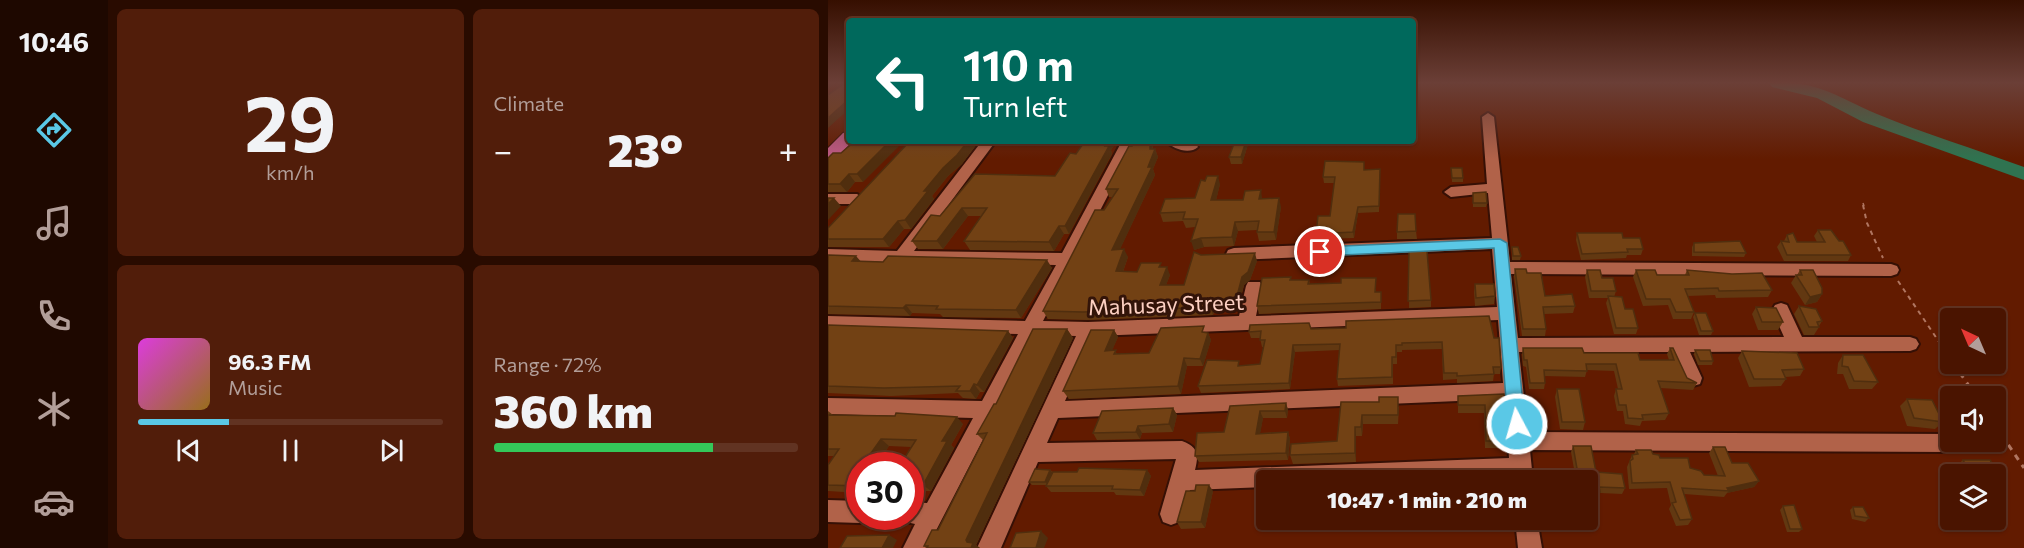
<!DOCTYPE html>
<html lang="en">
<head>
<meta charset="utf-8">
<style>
	body { margin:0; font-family:Commissioner,sans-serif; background:#511d0a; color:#f1f3f6; height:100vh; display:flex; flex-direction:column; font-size:22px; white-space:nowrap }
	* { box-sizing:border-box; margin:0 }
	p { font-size:20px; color:#b29e99 }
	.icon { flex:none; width:33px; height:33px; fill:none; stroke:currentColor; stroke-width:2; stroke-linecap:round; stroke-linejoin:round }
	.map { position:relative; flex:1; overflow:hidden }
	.panel { display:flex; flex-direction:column; gap:9px; padding:9px; background:#290b00; width:720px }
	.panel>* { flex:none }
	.guide { position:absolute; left:18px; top:18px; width:570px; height:126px; border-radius:6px; box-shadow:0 2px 4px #0004,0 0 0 2px #613322; background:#00695c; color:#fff; overflow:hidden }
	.needle { width:39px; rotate:316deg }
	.controls { position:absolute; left:1112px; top:308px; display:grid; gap:12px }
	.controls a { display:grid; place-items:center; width:66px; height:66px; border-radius:6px; background:#4a1400; box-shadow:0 2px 4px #0004,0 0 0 2px #613322; font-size:30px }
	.speed { position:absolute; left:18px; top:452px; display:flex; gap:12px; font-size:30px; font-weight:700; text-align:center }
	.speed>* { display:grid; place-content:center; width:78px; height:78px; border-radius:50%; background:#4a1400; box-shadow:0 2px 4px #0004,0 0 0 2px #613322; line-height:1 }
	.speed .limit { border:9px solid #d22; background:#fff; color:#111 }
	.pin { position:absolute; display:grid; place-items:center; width:51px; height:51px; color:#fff; margin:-26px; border:3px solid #fff; border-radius:50%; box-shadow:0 2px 6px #0007 }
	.me { position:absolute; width:66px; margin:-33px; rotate:354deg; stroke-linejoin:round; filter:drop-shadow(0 0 4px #0008) }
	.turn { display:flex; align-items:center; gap:21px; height:126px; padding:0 18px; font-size:27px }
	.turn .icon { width:78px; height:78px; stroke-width:2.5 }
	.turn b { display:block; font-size:42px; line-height:51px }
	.big { font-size:45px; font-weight:800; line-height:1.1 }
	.panel .card { flex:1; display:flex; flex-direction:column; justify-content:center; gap:9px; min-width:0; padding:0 21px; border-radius:9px; background:#511d0a }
	.panel .dial { align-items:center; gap:0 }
	.dial b { font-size:78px; line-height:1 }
	.song { display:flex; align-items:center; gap:18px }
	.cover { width:72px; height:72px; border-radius:9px; background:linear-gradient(135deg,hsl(300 70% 55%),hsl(40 70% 35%)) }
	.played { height:6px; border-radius:3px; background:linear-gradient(90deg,#5ac8e6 30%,#613322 30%) }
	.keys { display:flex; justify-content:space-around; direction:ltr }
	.heat { display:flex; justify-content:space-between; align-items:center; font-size:33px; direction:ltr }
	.charge { height:9px; border-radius:4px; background:linear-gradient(90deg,#34c759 72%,#613322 0) }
	.panel .tiles { flex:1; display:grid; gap:9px; grid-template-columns:repeat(2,1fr) }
	.trip { position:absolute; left:428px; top:470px; width:342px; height:60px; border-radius:6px; background:#4a1400; box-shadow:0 2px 4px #0004,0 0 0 2px #613322; font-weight:800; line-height:60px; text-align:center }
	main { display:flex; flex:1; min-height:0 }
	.tab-bar { display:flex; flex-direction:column; width:108px; justify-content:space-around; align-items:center; background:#1e0800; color:#b29e99 }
	.tab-bar .icon { width:42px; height:42px }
	.tab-bar .on { color:#5ac8e6 }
	.tab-bar b { font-size:27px; color:#f1f3f6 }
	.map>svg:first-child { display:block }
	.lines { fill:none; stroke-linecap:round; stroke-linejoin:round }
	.river { fill:#2f7350; fill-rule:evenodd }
	.minor-casing { stroke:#361005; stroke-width:4 }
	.major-casing { stroke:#361005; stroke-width:2 }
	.path-far2 { stroke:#b07661; stroke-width:1.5; stroke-dasharray:4 4; stroke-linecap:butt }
	.path-far1 { stroke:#b07661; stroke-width:2; stroke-dasharray:4.5 4.5; stroke-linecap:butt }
	.path { stroke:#b07661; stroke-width:3; stroke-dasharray:6 6; stroke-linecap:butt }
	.minor { fill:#b16249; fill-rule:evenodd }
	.major { fill:#bf5a84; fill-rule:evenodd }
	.wall { fill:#623811; fill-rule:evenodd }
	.shaded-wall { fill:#502e0e }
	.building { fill:#724114; stroke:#502e0e; stroke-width:1.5; fill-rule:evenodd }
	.route { fill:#5ac8e6; stroke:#3a8296; stroke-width:1.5 }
	.labels { text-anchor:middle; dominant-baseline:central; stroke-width:6; stroke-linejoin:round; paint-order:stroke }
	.street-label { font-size:22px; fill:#fdd0c2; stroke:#331409 }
</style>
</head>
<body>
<main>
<nav class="tab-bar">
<b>10:46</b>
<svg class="icon on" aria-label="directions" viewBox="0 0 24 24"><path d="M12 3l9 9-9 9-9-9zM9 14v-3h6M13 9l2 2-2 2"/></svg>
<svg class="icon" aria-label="music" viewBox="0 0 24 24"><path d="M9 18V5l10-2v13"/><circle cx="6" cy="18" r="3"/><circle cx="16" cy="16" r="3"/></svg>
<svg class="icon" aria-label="phone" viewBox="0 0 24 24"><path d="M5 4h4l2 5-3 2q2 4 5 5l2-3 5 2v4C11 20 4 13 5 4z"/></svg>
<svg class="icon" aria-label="climate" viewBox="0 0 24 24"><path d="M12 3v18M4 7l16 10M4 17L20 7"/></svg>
<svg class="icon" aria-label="car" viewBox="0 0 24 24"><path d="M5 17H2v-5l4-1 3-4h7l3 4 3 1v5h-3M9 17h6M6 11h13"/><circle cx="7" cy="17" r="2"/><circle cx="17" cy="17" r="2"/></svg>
</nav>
<section class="panel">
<div class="tiles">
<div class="card dial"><b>29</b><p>km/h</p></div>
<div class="card"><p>Climate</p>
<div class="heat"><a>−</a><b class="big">23°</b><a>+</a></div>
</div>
<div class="card">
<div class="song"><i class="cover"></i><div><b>96.3 FM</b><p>Music</p></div></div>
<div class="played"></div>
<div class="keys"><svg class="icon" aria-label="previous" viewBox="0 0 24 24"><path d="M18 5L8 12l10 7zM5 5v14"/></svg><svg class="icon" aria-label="pause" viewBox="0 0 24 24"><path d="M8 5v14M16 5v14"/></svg><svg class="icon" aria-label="next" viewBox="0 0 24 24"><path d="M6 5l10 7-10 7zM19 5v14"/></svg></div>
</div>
<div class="card"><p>Range · 72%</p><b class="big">360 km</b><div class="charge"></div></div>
</div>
</section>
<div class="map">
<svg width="1196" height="548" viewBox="0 0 1196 548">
	<rect width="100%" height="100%" fill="#621b00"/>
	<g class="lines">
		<!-- river -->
		<path class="river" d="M941,83C991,80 1007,96 1049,114C1097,134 1147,149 1196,167V180L1035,122L989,98L944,87Z"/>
		<defs>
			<g id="minor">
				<path d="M660,113L666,117L682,262L1063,264L1069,266L1071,270L1069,274L1063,276L683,274L690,338L956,337L944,310L947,305L953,303L959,305L974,337H1082L1088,339L1091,344L1088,349L1082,351L862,352L874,378L872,384L865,386L858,384L844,352H691L700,432L1122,434V441H1133L1131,449L1124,452L702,450L705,480H683V477L611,480H438V487L362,490L351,522L343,525L335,522L332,514L348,459L210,462L173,548H149L248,336L209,335L99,548H75L87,524L74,521L72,516H82V502L99,503L145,418L0,414V398L154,401L190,334L0,330V316L197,321L228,265L0,261V249L69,251L154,141H168L86,251L234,253L294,141H308L215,321L260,322L411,316L418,286L420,282H432L434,286L428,316L669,307L664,249L406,260L400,258L398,254L400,250L406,248L664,238L660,193L623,197L616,192L623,187L659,184L654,117ZM670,320L675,383L237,401L266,336ZM677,399L681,458L367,470C371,454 370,447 354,441L219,443L230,418Z"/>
				<path d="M338,141L368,144L370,147C361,155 345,149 338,141Z"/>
				<polygon points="0,194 29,194 36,199 29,204 0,204"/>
				<polygon points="0,500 32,501 32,516 41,516 40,520 32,523 0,522"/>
				<polygon points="687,519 709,519 714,548 690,548"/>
			</g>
			<polygon id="major" points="21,131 21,141 25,141 6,160 0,162 0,148 15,133"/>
		</defs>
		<!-- minor casing -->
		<use href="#minor" class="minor-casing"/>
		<!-- major casing -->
		<use href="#major" class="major-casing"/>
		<!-- path-far2 -->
		<polyline class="path-far2" points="1035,203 1036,206"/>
		<!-- path-far1 -->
		<g class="path-far1">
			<polyline points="1035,205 1039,223 1055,258"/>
			<polyline points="1070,281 1122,358"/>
		</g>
		<!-- path -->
		<g class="path">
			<polyline points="1125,363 1148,396"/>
			<polyline points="1167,425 1196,468"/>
		</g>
		<!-- minor -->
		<use href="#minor" class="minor"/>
		<!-- major -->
		<use href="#major" class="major"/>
	</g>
	<!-- wall -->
	<g class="wall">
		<polygon points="27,141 35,182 27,182 19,192 0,192 0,158 13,153"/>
		<polygon points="82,141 151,141 134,164 120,176 104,196 106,199 83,229 76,229 61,247 0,247 0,228"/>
		<polygon points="257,141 289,141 283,150 284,154 241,234 236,234 226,251 142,250 136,241 153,216 140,216 115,249 90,249 84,241 112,216 227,176 248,154"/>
		<polygon points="307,141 325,141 325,149 327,149 330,157 325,169 327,175 292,249 300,257 295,272 309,272 335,267 342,275 338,285 356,285 373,255 429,261 422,280 416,285 410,308 388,306 385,315 260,320 220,319 215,311 276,210 285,197 281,197 278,189"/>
		<polygon points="407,141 421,141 414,164 403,164 401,157"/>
		<polygon points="623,168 635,178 635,182 624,182"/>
		<polygon points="537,170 552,175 551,212 530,213 526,238 489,239 488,234 502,216 506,183 496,183 495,177"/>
		<polygon points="392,184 388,200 434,199 453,207 448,240 431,241 429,232 429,230 410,231 406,246 376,247 366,250 367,227 358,228 355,221 335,222 332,213 367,198"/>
		<polygon points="645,197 659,203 658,207 645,207"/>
		<polygon points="990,230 1011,241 1023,255 1020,261 956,261 949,247 953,241 956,241 959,235 969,242 989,242 986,236"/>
		<polygon points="588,231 589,239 569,239 569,232"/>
		<polygon points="749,233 795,238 815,249 813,255 799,255 798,258 753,260 748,240"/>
		<polygon points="866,243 918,253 916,257 864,256 864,247"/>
		<polygon points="684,247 693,256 692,260 684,260"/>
		<polygon points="581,251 603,300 603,307 581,308"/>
		<polygon points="0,255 33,262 224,268 193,318 115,317 112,314 84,313 82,316 0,314"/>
		<polygon points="687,269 699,273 717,296 747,306 745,313 716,314 718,329 717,336 694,336 686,276"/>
		<polygon points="759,270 788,291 786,297 810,328 808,334 786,334 778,303 780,298 761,298 757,277"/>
		<polygon points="808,270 829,275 857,275 859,270 944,290 940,297 888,298 887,295 860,296 866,312 863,319 845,319 840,305 815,306 805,277"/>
		<polygon points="972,270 994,294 989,302 977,305 963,283 968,275 969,275"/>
		<polygon points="463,277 463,280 481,280 482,284 548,285 548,292 553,292 553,309 431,314 429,306"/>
		<polygon points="647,284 667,296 666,304 647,306 646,292"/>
		<polygon points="971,306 994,321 991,326 991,327 986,335 976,335 966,314"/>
		<polygon points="928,307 955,322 950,330 930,330 924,314"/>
		<polygon points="867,313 885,331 883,335 871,335 865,317"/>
		<polygon points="0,325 180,331 185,338 156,392 152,392 148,399 135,398 130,393 63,396 0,393"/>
		<polygon points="239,329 245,338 148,545 152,548 98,548 96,546 110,530 156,441 149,434 168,404"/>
		<polygon points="483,329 666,338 673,367 672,374 666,374 665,381 629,383 629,379 615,380 614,349 574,350 574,352 569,352 569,364 565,364 565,384 510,386 509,379 512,350 467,352 462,389 373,393 370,386 413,366 432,364 436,347 434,347 432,338 423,338 421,332"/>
		<polygon points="286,330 290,337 284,350 290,354 321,353 379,333 380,333 383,340 375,366 359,366 353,394 241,399 235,391"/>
		<polygon points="695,348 756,353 812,360 841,360 839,354 842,348 859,378 869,383 865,390 832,388 841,413 837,420 814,421 812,426 797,424 795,411 789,411 786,396 788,389 790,389 786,371 759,370 757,377 716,376 717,383 716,389 701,389 698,367 695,366 694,354"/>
		<polygon points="867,350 885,361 884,365 870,365 866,354"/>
		<polygon points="914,351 976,369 972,376 957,377 958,379 953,386 921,387 910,358"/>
		<polygon points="1015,355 1050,382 1044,389 1021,389 1015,374 1009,374 1010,363"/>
		<polygon points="729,389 757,422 755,430 732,429 727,397"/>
		<polygon points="676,394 679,441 678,448 657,448 656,413 630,413 630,396"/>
		<polygon points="1079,399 1115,422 1107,429 1079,426 1072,406"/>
		<polygon points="513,402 571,407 570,424 535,424 534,436 528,436 528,462 465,464 462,455 509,441"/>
		<polygon points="458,403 460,410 459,418 435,418 432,433 460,432 462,439 460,460 371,462 367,456 396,432 402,406"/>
		<polygon points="345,408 349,415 345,432 314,433 312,439 269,440 265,433"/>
		<path d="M0,411L5,415L135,424L123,445L126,448L103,491H98L93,500H82V465H32V493L0,491V465L6,456H0ZM61,446L83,447L74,462L51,461Z"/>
		<polygon points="745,446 768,472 797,488 794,494 772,493 770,497 759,498 759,480 748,480 743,452"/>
		<polygon points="885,447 904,463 931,481 926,487 899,493 896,497 856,494 864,519 860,525 848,526 841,509 843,505 839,488 801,489 799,467 804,455 806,454 808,450 825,454 832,458 862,468 876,475 890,476 881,453"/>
		<polygon points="1135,460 1162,460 1179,485 1170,492 1167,492 1167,474 1131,474 1127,467"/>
		<polygon points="222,470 225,472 319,470 323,476 316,496 288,495 286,492 223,492 218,486 219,485 204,485 201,482"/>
		<polygon points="385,491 377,528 353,529 349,522"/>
		<polygon points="955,506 974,529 971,532 959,532 952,510"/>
		<polygon points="1025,507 1041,518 1037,522 1024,519 1022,510"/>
		<polygon points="464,519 531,519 531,520 464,521"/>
	</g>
	<!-- shaded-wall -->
	<g class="shaded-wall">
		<polygon points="0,83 7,83 0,89"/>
		<polygon points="21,99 21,109 0,128 0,118"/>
		<polygon points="62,141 76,141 35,182 29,174"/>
		<polygon points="140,141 151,141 134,164 120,176 104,196 106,199 83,229 77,220 96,191 115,168"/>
		<polygon points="280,141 289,141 283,150 284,154 241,234 237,226"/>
		<polygon points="322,141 325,141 324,155 327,149 330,157 325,169 327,175 288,258 284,250 322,149"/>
		<polygon points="418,141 421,141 414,164 413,157"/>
		<polygon points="21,174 27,182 19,192 12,184"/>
		<polygon points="390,176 392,184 386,209 383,200"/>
		<polygon points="433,190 434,198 433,208 431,199"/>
		<polygon points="6,198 13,206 0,220 0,204"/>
		<polygon points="451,198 453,207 448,240 446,232"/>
		<polygon points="530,207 530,213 526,238 525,232"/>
		<polygon points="134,208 140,216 115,249 109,241"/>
		<polygon points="70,221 76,229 61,247 55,239"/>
		<polygon points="407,222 410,231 406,246 404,237"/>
		<polygon points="231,226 236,234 226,251 221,242"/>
		<polygon points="373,238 376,247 366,250 363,241"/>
		<polygon points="296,249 300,257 292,280 288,271"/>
		<polygon points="427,253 429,261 422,280 416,285 410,308 408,300 414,277"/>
		<polygon points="28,256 35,264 24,261"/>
		<polygon points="219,260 224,268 193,318 188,310"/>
		<polygon points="339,267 342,275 335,293 332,285"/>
		<polygon points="994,294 989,302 977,305 982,297"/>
		<polygon points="385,298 388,306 385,315 382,307"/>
		<polygon points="78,305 84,313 82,316 75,308"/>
		<polygon points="239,329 245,338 148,545 152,548 143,548 139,542 138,540"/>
		<polygon points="286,330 290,337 281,358 277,351"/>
		<polygon points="180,331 185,338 156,392 149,385"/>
		<polygon points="380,333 383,340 375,366 372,359"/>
		<polygon points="465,345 467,352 462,389 461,383"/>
		<polygon points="356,358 359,366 353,394 350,386"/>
		<polygon points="146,384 152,392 148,399 142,391"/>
		<polygon points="458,403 460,410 459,418 457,411"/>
		<polygon points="345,408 349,415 345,432 341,424"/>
		<polygon points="432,411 435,418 431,441 428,434"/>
		<polygon points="534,415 535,424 534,436 533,427"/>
		<polygon points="129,417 135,424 123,445 126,448 103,491 95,485 114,441"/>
		<polygon points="310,426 314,433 312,439 308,432"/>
		<polygon points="527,427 528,436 528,462 527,453"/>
		<polygon points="460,432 462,439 460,460 458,453"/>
		<polygon points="53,439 61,446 48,465 38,460"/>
		<polygon points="222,470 225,473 220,485 217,482"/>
		<polygon points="319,470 323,476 316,496 312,490"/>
		<polygon points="931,481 926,487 899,493 901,491 899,488"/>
		<polygon points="91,484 98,491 93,500 85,494"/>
		<polygon points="381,485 385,491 377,528 373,522"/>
		<polygon points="213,531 220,538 216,548 208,548"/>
		<polygon points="61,535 69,540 65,548 54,548"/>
	</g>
	<!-- building -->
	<g class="building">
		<polygon points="17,83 21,83 21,99 0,118 0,95"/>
		<polygon points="27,141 62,141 29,174 21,174 12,184 0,184 0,158 5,153 13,153"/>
		<polygon points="82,141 140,141 129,155 115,168 96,191 100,191 77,220 70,221 55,239 0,239 0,228"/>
		<polygon points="257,141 280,141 277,146 281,146 237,226 231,226 221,242 136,241 159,208 134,208 109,241 84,241 103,215 112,216 147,174 227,176 242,153 248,154"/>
		<polygon points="307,141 322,141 322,149 327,149 320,167 324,167 284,250 296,249 288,271 309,272 313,263 333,263 331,267 339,267 332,285 356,285 366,252 373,255 427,253 420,272 414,277 408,300 385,298 382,307 255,312 215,311 267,210 276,210 290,189 278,189 301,146 304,146"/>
		<polygon points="407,141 418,141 413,157 401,157"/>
		<polygon points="497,161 536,162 536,170 552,169 551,206 530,207 525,232 488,234 490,216 502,216 507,177 495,177"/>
		<polygon points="623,168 634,168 635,178 624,178"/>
		<polygon points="379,176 390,176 383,200 415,200 417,191 433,190 431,199 451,198 446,232 429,232 431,221 407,222 404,237 373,238 363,241 370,219 355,219 357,212 332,213 337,199 367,198 373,180 377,181"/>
		<polygon points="658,192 659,203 645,203 645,193"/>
		<polygon points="0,198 6,198 0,204"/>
		<polygon points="570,214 587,214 588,231 569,232"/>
		<polygon points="990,230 1003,230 1011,241 1015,241 1023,255 959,255 953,241 961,242 959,235 965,233 969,242 997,242"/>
		<polygon points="749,233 794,233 795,238 812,238 815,249 799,249 800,252 754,254"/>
		<polygon points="912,241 918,253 866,252 866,243"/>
		<polygon points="684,247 690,247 693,256 685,256"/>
		<polygon points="581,251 599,251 603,300 580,301"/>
		<polygon points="0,255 28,256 24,261 55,262 60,256 219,260 188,310 108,309 110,306 78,305 75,308 0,306"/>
		<polygon points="687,269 698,269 699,273 713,273 717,296 744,294 747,306 715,307 718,329 695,329"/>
		<polygon points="759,270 772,270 774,278 785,278 788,291 763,291"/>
		<polygon points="808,270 827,270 829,275 861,275 859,270 904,274 934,273 944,290 891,291 890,288 857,289 866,312 848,312 842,299 818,299"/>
		<polygon points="972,270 985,270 994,288 994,294 982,297 968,275 974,275"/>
		<polygon points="463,277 462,280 481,280 480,284 513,283 513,278 548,278 547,292 553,292 553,302 429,306 434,278"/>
		<polygon points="647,284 666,284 667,296 648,298"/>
		<polygon points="780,296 794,297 797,309 805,309 810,328 788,328"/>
		<polygon points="971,306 988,309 994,321 989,322 991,327 981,327"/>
		<polygon points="928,307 948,308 955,322 934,322"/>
		<polygon points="867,313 878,313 885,331 873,331"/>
		<polygon points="661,316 666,338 671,338 673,367 665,367 666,374 629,376 629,373 616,373 614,342 574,343 574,345 568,345 568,357 564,357 564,377 509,379 512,344 465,345 461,383 370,386 379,360 411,361 410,366 432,364 437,340 432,340 433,331 421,332 422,325 481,323 483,329 518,328 518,321"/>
		<polygon points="0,325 180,331 149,385 146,384 142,391 128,391 132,386 56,388 0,386"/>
		<polygon points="376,326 374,332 380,333 372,359 356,358 350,386 235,391 263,330 286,330 277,351 288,350 286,354 321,353 333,328"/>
		<polygon points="205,329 239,329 138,540 139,542 145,543 143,548 99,548 100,546 96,546 104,530 110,530 159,433 149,434 166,404 168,404"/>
		<polygon points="695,348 754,348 756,353 810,353 812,360 846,360 842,348 845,348 859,378 869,383 830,381 841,413 814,415 815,419 800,418 798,405 791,405 788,389 794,389 788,364 758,364 759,371 716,370 717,383 702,383 699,360 696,360"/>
		<polygon points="867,350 882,350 885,361 872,361"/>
		<polygon points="914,351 969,353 976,369 954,370 958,379 926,379"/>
		<polygon points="1015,355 1035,355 1050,382 1026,381 1020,367 1014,366"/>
		<polygon points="729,389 751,389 757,422 734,422"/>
		<polygon points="676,394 679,441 658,441 657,405 630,405 630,396"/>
		<polygon points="551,397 570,397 570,415 534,415 533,427 527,427 527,453 462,455 463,444 509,441 513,402 551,402"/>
		<polygon points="1079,399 1104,400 1115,422 1086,418"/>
		<polygon points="458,403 457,411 432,411 428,434 460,432 458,453 367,456 369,433 396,432 402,406"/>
		<polygon points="345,408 341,424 310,426 308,432 265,433 274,411"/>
		<path d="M68,413L129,417L114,441H119L95,485L91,484L85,494H82V465H32V486L0,485V465L11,449H0V415L67,416ZM53,439L88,440L74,462L38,460Z"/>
		<polygon points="745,446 763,446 768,472 794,474 797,488 771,487 772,492 759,492 759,480 751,480"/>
		<polygon points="885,447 897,447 904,463 920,463 931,481 899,488 901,491 854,488 864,519 852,520 844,503 848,502 842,482 804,483 802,461 805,459 804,455 810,454 808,450 823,450 825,454 831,455 832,458 860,458 862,468 873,471 876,475 897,476"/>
		<polygon points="1135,460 1162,460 1179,485 1167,487 1167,474 1143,474"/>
		<polygon points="251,468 319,470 312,490 284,489 285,486 218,486 225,472 249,472"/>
		<polygon points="207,469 222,470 217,482 201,482"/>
		<polygon points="674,473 682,473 684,476 692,476 692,480 675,480"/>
		<polygon points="552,475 573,477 573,480 551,480"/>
		<polygon points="368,485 381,485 373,522 349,522 358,491 367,491"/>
		<polygon points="966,505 974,529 962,529 955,506"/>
		<polygon points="1025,507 1035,507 1041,518 1027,516"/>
		<polygon points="213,531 208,548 182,548 188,533"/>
		<polygon points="61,535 54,548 12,548 19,536"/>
	</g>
	<!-- sky -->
	<linearGradient id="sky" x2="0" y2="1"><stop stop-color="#360f00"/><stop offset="0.52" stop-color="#6b3f37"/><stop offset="1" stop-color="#6b3f37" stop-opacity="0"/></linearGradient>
	<rect width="1196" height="159" fill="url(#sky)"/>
	<!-- route -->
	<polygon class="route" points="672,239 679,243 697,424 695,429 689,431 683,429 680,424 666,248 492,256 485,252 492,247"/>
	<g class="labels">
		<!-- street labels -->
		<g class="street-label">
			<text transform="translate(338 304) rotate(-2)">Mahusay Street</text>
		</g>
	</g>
</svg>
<div class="controls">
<a><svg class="needle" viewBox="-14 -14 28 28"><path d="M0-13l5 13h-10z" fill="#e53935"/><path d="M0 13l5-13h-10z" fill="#b29e99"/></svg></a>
<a><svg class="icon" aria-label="sound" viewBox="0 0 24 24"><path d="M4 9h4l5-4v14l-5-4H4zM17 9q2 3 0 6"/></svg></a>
<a><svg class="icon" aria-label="layers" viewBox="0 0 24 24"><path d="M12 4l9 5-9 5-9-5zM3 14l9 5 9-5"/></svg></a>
</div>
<div class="speed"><div class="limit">30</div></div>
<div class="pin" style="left:492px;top:252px;background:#d93025"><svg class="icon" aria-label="arrive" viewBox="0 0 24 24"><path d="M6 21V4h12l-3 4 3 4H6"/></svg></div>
<svg class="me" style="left:689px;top:424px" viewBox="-20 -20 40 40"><circle r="17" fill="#5ac8e6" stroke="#fff" stroke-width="3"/><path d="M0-11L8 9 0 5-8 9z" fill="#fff"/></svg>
<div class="trip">10:47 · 1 min · 210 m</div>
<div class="guide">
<div class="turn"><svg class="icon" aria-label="left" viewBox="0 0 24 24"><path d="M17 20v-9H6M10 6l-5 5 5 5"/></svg><div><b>110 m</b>Turn left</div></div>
</div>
</div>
</main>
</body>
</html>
